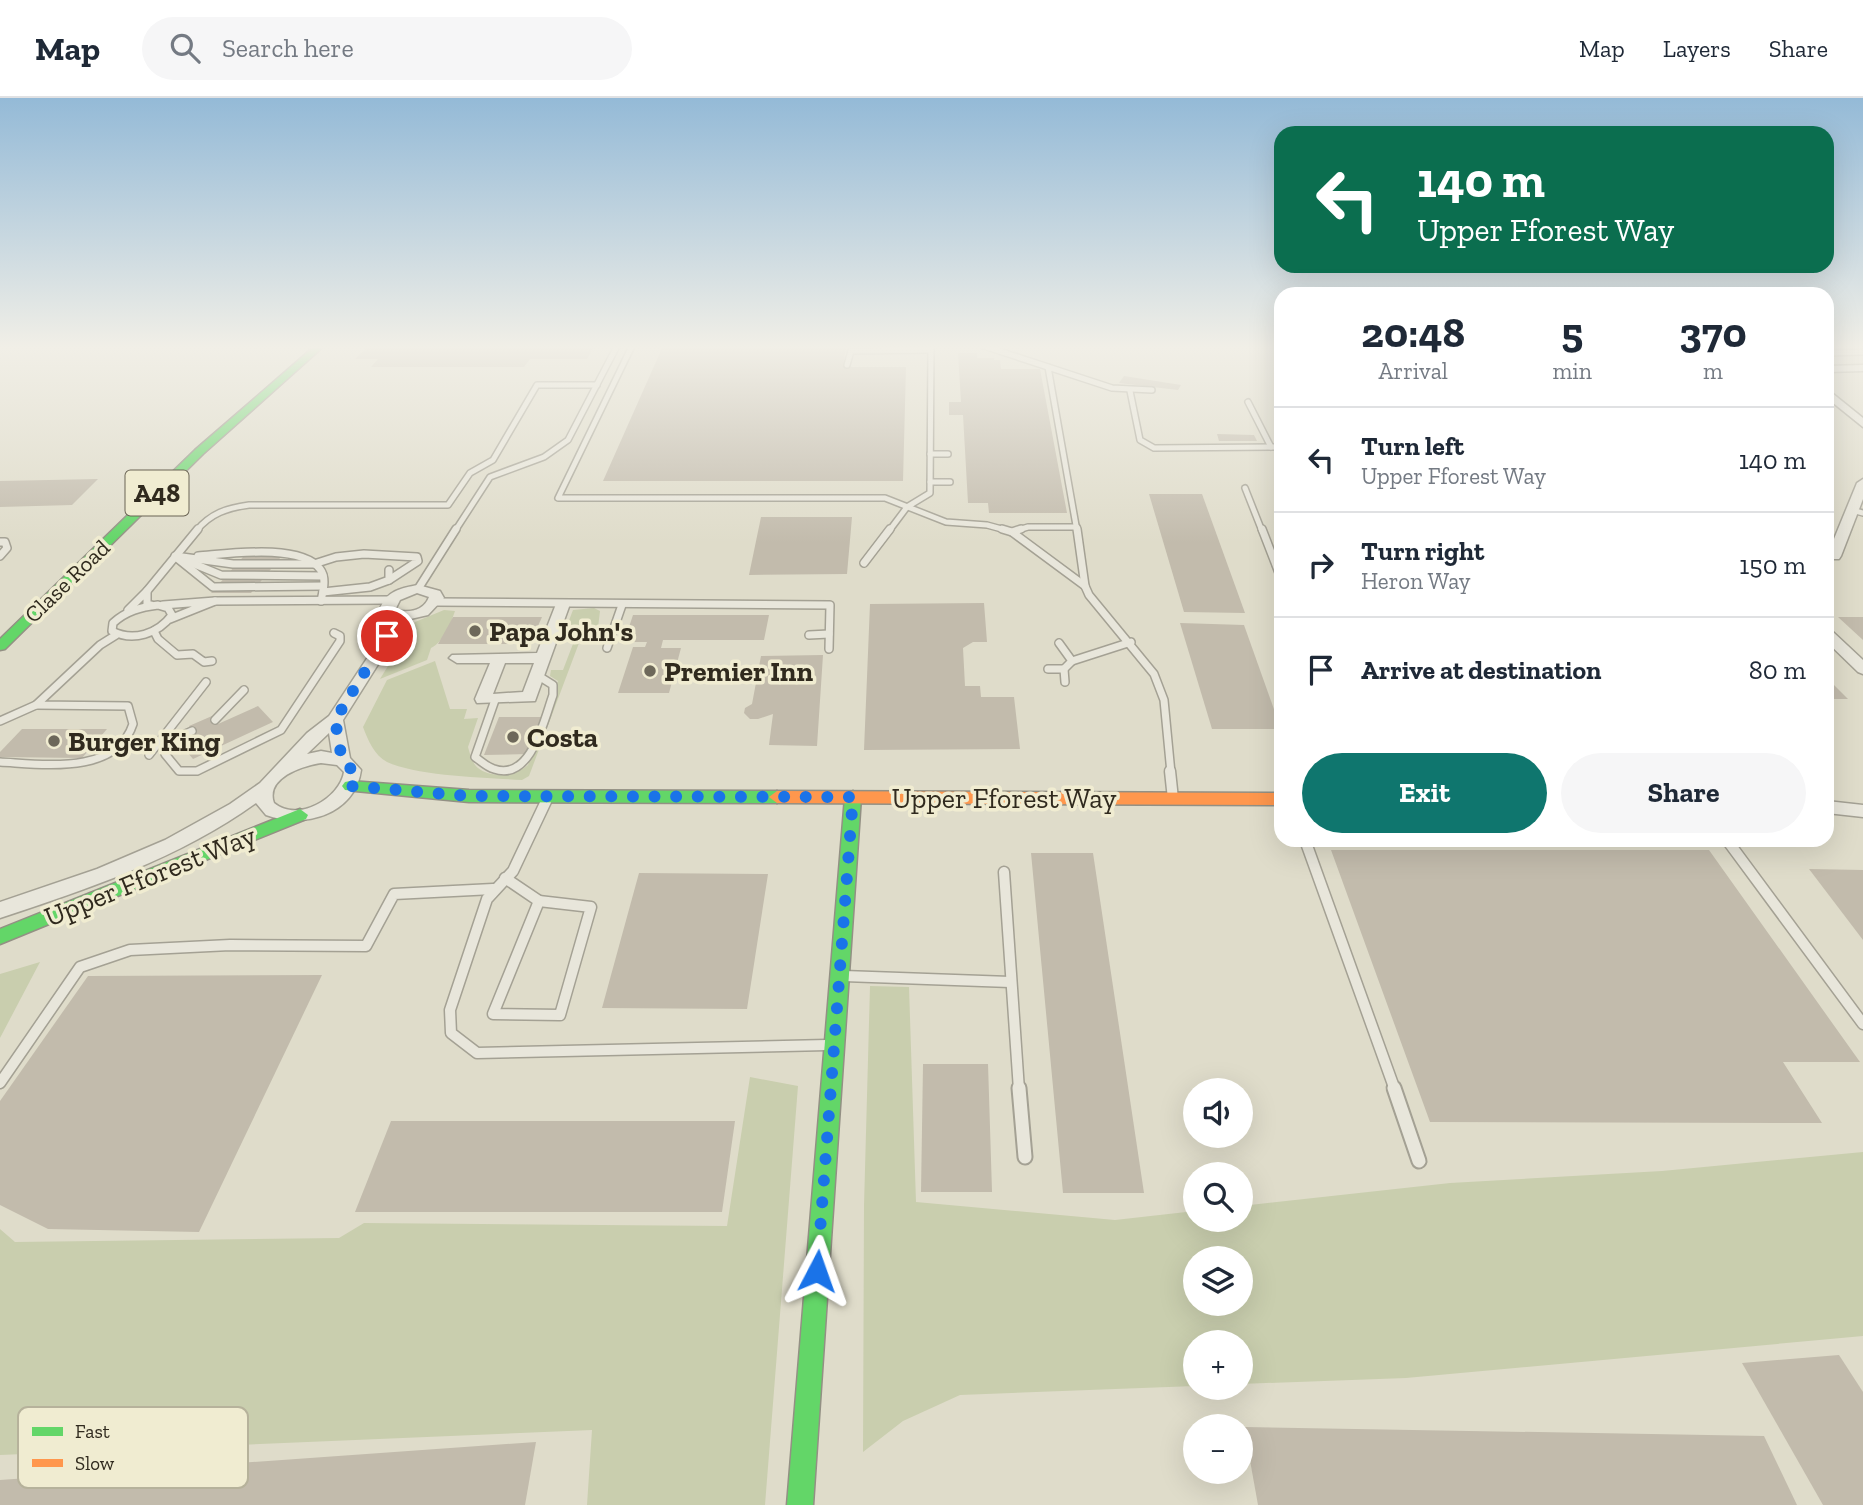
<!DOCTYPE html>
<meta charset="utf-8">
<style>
body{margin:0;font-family:"Zilla Slab",serif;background:#f6f6f7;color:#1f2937;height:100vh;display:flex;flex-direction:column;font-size:26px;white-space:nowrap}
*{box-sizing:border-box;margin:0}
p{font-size:23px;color:#747a83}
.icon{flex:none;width:38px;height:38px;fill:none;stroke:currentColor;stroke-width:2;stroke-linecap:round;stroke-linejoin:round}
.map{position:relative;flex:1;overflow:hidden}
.side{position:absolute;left:1274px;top:189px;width:560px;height:560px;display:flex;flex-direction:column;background:#fff;border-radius:21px;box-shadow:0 7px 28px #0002}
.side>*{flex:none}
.banner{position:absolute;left:1274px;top:28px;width:560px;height:147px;border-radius:21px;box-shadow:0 7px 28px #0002;background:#0b6e4f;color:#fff;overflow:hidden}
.buttons{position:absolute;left:1183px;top:980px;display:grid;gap:14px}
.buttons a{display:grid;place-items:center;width:70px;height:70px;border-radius:50%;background:#fff;box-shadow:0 7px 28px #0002;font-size:35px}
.pin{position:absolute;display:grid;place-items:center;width:60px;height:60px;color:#fff;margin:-30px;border:4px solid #fff;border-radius:50%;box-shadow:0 2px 7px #0007}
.me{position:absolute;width:77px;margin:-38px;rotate:4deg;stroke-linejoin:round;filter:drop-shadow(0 0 5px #0008)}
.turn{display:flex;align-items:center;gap:24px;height:147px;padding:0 28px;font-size:32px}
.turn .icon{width:91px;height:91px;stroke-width:2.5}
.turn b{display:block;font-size:49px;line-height:60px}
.eta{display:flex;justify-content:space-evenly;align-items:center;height:119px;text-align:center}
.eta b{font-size:42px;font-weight:800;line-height:49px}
.cta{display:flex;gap:14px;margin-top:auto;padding:14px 28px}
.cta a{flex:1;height:80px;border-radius:42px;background:#0f766e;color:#fff;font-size:28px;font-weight:800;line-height:80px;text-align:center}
.cta a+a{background:#f6f6f7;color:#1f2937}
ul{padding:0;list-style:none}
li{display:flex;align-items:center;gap:21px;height:105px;padding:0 28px;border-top:2px solid #e0e1e3}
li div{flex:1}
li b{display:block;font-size:26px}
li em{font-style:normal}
header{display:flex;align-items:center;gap:42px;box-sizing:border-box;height:98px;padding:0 35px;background:#fff;border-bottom:2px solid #e0e1e3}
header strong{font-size:33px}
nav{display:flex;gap:38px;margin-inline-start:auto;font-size:24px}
.search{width:490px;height:63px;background:#f6f6f7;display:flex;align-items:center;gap:18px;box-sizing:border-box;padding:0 24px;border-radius:38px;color:#747a83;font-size:26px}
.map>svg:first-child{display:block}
.green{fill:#c9ceae;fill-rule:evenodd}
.building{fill:#c2bbac}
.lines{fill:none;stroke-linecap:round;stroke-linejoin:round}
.lane-far3-casing{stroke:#a4a194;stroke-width:8}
.lane-far2-casing{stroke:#a4a194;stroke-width:10}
.lane-far1-casing{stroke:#a4a194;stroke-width:13}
.lane-casing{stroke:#a4a194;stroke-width:17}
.street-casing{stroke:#a4a194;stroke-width:3}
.fast-casing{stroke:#939084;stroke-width:3}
.slow-casing{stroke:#939084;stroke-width:3}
.lane-far3{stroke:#e8e6db;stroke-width:5}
.lane-far2{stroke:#e8e6db;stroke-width:7}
.lane-far1{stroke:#e8e6db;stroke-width:10}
.lane{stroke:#e8e6db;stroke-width:13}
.street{fill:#e8e6db;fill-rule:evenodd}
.fast{fill:#63d668;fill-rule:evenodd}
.slow{fill:#ff974d;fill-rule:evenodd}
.route{stroke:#1a73e8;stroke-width:12;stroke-dasharray:0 21.6}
.poi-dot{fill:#6d685a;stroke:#f0ecd1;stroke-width:2.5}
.labels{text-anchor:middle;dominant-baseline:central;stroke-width:7;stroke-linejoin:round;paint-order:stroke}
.far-street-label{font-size:23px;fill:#302a1e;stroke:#f0ecd1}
.shield{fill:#f0ecd1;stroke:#6a6454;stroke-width:2}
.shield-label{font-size:26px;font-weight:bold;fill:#302a1e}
.poi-label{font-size:28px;font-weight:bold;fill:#302a1e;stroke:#f0ecd1;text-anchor:start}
.street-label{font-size:28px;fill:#302a1e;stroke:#f0ecd1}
.key{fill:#f0ecd1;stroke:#b6b29b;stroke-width:2}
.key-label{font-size:19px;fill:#302a1e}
</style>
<header>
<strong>Map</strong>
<div class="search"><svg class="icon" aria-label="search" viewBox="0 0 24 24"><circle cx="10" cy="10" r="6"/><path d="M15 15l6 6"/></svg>Search here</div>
<nav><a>Map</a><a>Layers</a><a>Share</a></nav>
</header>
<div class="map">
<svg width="1863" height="1407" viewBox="0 0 1863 1407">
<rect width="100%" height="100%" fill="#dfdcca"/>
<!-- green -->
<g class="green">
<path d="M594 510 600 513 596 546 579 545 529 678 522 682C487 680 417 678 387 664 374 657 368 642 363 629L387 582 435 563 450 611H467L464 621 478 620 468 649C470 656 472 665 478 670 491 681 517 677 528 667L558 583 550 578 551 572H563L576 538H563L573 512Z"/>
<path d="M444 512 455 513C451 525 443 544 431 550L427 562 380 581 415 524Z"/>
<polygon points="40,864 0,940 0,876"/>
<path d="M870 888 909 889 916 1104 1115 1122 1195 1113V1122H1241V1108L1450 1085 1662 1073 1863 1054V1238L1406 1280 1241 1286V1244H1195V1288L960 1297 903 1323 863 1354 864 1108ZM1241 1160V1206H1195V1160Z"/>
<polygon points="750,979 798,988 765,1407 587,1407 592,1332 0,1357 0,1131 15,1144 339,1140 364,1125 727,1128"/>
</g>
<!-- building -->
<g class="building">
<polygon points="369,248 594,248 587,261 530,261 524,269 371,269 378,261 355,261"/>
<polygon points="663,248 846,248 843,269 906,269 903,383 603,383"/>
<polygon points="958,255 977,255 977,260 994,260 994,262 1000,262 1001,271 1040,271 1067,415 989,415 988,405 968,405 963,317 949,317 949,304 961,304"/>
<polygon points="1124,278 1181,287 1178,292 1119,285"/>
<polygon points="1217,336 1254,337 1257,343 1219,343"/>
<polygon points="98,381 72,407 0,409 0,383"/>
<polygon points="1149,396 1202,396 1245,515 1184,514"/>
<polygon points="761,419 852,419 847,476 749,477"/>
<polygon points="243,459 281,459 251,495 211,495"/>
<polygon points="984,505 987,544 973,544 963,550 965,588 980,588 981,599 1014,599 1020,651 864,652 870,506"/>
<polygon points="633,517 769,517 764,542 663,542 661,550 681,550 669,595 618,595 633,549 645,549 647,544 624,544"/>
<polygon points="453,519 542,519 530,546 438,546"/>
<polygon points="1838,519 1863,519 1863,542"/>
<polygon points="1180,525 1244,527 1281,631 1212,631"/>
<polygon points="823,557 817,648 769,647 773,616 758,621 750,621 744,615 745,610 752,606 761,558"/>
<polygon points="1827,580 1848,601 1827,601"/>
<polygon points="258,608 273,624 193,661 178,643 194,636 189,628 212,618 218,626"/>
<polygon points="499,619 543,619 529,656 484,657"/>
<polygon points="22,631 107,631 82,660 0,659 0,654"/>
<polygon points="1331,752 1709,752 1860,964 1783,964 1822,1025 1430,1024"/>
<polygon points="1031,755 1093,755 1144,1095 1063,1095"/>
<polygon points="1809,771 1863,772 1863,842"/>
<polygon points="639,775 768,776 747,911 602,910"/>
<polygon points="322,877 199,1134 48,1131 0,1107 0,1003 88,878"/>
<polygon points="923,966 988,966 992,1094 921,1094"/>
<polygon points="391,1023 735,1023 722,1114 355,1114"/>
<polygon points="1839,1257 1863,1294 1863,1407 1823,1407 1742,1265"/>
<polygon points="1244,1329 1764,1338 1797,1407 1258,1407"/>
<polygon points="536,1344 525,1407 0,1407 0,1382"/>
</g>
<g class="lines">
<defs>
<g id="lane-far3">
<polyline points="632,248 558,400 885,400 946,424 987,427 1009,433"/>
<polyline points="984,248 1112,290 1152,292"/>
<polyline points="1827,255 1863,254"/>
<polyline points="847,267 851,253 929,252"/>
<polyline points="1048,269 1077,433"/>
<polyline points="1130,293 1140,342 1154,350 1281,349"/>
<polyline points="1248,304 1271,349"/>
<polyline points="930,356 948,356"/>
<polyline points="930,384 950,384"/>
<polyline points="1245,390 1262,433"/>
<polyline points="1852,412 1863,415"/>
<path d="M196 433C211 415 227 410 249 407H448L470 375 493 362 537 287H597"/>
<polyline points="455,433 490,379 544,359 568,342 617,248"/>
<polyline points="889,433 907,409 930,395 931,248"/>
<polyline points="1015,433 1028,429 1077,429"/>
</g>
<g id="lane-far2">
<polyline points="1002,431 1012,434 1085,488 1089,497 1154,576 1164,602 1171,675"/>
<polyline points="1077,431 1085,488"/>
<polyline points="1262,431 1281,480"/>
<polyline points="1012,434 1021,431"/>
<polyline points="0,444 5,444 7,450 0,458"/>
<polyline points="175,458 233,466 314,466 336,459 364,456 417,459 418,463 389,482"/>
<path d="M198 458C227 456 300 445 320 471 327 480 323 493 321 503"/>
<polyline points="177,460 213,489 323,488"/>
<polyline points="187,463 221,477 323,478"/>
<polyline points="864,465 890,431"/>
<polyline points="418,491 456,431"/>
<polyline points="147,493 198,431"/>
<polyline points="323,494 370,489 389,482 389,472"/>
<polyline points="215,503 390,502"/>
<polyline points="436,504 830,507 829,551"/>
<path d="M158 507 168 510 172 517C158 536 133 544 112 533L113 525C126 513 141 509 158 507Z"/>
<polyline points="163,507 215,503 170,521"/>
<polyline points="128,512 147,493 147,507 151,507"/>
<polyline points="154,533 158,541 177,557 193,556 204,564 212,563"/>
<polyline points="809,537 829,536"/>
<polyline points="1059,545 1072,563 1064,571 1065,584"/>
<polyline points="607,550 622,507"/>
<polyline points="1072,563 1131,544"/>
<polyline points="1048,571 1064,571"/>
<path d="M495 602 475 659C481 663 487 669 494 671 531 684 544 622 553 597V587L537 577"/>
<polyline points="215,622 244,592"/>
<polyline points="0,623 36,607"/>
<path d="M192 633C180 638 169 643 165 656L179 673H197L281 632 340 543V538L334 535"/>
<polyline points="149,657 206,584"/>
<path d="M0 664C41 666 116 678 133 626L128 608 36 607 100 547 116 537"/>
</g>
<g id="lane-far1">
<polyline points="1170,673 1173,701"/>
<polyline points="548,699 513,773 487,801 450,912 451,935 477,955 827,947"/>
<polyline points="1305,742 1395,992"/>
<polyline points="1727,742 1863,926"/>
<polyline points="1004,774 1019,992"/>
<polyline points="505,780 539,803"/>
<polygon points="539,803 591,809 560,917 493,916"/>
<polyline points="844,878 1010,884"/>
<polyline points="0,985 80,869 130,852 230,847 366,848 394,796 493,791"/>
</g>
<g id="lane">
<polyline points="1019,990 1025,1059"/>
<polyline points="1394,990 1419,1063"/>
</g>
<g id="street">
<polygon points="1863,267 1863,273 1827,274 1827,268"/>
<polygon points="1827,291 1863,320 1863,329 1827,300"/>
<polygon points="1863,381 1863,401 1841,458 1839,461 1829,461 1827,458 1857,385"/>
<path d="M418 487 440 493 444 500 428 517 406 522 343 622 350 660 361 672C355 717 303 731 266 717L256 705C180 760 88 791 0 820V804L97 771 165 742 230 706 260 685 307 635 329 618 393 521 384 518 380 511C386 493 401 490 418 487ZM417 495 429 499C424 513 409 515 395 512L400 502ZM329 635 332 655 321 653 307 656ZM321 665 337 667 344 674C340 700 298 725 274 705 265 680 302 668 321 665Z"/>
<path d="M563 502 570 506 535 603 477 605 475 601 490 565H457L449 560 452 557 537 555 556 506ZM505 565H534L523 594 493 596Z"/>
<polygon points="1827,532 1832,533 1863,562 1863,576 1858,574 1827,544"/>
<polygon points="1827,703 1863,707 1863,719 1827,715"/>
</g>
<g id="fast">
<polygon points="315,248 324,248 203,356 5,551 0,552 0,541 195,352"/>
<polygon points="350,683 469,692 777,693 785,699 777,705 469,704 345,692 342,688 345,684"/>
<polygon points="853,693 861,699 813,1407 787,1407 845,699"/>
<polygon points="300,711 308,717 306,721 0,846 0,831"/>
</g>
<polygon id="slow" points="777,693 1281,695 1281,707 777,705 769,699"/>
</defs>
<!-- lane-far3 casing -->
<use href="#lane-far3" class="lane-far3-casing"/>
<!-- lane-far2 casing -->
<use href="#lane-far2" class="lane-far2-casing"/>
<!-- lane-far1 casing -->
<use href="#lane-far1" class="lane-far1-casing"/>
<!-- lane casing -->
<use href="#lane" class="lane-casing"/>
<!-- street casing -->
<use href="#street" class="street-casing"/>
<!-- fast casing -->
<use href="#fast" class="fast-casing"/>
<!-- slow casing -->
<use href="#slow" class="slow-casing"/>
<!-- lane-far3 -->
<use href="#lane-far3" class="lane-far3"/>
<!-- lane-far2 -->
<use href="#lane-far2" class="lane-far2"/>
<!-- lane-far1 -->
<use href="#lane-far1" class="lane-far1"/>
<!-- lane -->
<use href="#lane" class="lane"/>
<!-- street -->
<use href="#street" class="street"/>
<!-- fast -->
<use href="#fast" class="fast"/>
<!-- slow -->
<use href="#slow" class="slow"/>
</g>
<!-- sky -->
<linearGradient id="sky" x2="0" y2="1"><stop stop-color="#94bad7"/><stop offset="0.56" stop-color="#f1efe7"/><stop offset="1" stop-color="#f1efe7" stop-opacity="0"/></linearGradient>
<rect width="1863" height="445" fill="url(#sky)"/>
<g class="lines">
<!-- route -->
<polyline class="route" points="387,538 335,622 342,662 353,673 350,688 469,698 853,699 817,1173"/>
</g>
<!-- markers -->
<g class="poi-dot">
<circle cx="475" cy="533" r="7"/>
<circle cx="650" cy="573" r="7"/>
<circle cx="513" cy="639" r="7"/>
<circle cx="54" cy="643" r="7"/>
</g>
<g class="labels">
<!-- far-street labels -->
<g class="far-street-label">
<text transform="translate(67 483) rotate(-44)">Clase Road</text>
</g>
<!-- shield labels -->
<rect class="shield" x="125.5" y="372.5" width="63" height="45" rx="5"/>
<g class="shield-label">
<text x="157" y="395">A48</text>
</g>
<!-- poi labels -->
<g class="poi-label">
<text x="489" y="533">Papa John's</text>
<text x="664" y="573">Premier Inn</text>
<text x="527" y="639">Costa</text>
<text x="68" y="643">Burger King</text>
</g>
<!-- street labels -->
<g class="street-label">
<text x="1004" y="700">Upper Fforest Way</text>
<text transform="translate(150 778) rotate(-22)">Upper Fforest Way</text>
</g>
</g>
<!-- legend -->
<rect x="18" y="1309" width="230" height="81" rx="10" class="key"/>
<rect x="32" y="1329" width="31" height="9" fill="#63d668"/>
<rect x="32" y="1361" width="31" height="8" fill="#ff974d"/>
<g class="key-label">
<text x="75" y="1340">Fast</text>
<text x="75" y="1372">Slow</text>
</g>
</svg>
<div class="buttons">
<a><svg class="icon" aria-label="sound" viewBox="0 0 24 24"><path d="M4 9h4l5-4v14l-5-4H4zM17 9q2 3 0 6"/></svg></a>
<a><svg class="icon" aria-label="search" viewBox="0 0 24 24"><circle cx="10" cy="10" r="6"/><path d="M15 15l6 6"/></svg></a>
<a><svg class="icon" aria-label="layers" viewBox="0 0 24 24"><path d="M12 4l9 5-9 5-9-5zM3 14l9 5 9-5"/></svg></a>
<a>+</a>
<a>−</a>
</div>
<div class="pin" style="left:387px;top:538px;background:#d93025"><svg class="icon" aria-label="arrive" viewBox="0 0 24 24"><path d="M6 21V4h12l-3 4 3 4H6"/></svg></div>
<svg class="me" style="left:817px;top:1173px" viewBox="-20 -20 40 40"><path d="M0-17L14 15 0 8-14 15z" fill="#1a73e8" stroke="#fff" stroke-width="4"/></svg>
<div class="banner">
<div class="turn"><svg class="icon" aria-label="left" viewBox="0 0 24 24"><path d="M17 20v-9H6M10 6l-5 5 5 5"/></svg><div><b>140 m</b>Upper Fforest Way</div></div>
</div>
<section class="side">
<div class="eta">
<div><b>20:48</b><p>Arrival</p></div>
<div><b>5</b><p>min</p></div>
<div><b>370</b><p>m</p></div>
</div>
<ul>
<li><svg class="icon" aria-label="left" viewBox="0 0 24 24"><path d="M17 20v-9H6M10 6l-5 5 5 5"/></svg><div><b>Turn left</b><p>Upper Fforest Way</p></div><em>140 m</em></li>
<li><svg class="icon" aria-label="right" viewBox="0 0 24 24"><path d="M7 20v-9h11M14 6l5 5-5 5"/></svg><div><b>Turn right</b><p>Heron Way</p></div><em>150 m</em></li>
<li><svg class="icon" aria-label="arrive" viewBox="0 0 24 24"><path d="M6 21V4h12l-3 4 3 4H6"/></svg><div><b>Arrive at destination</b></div><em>80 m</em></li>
</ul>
<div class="cta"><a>Exit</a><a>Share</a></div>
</section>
</div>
